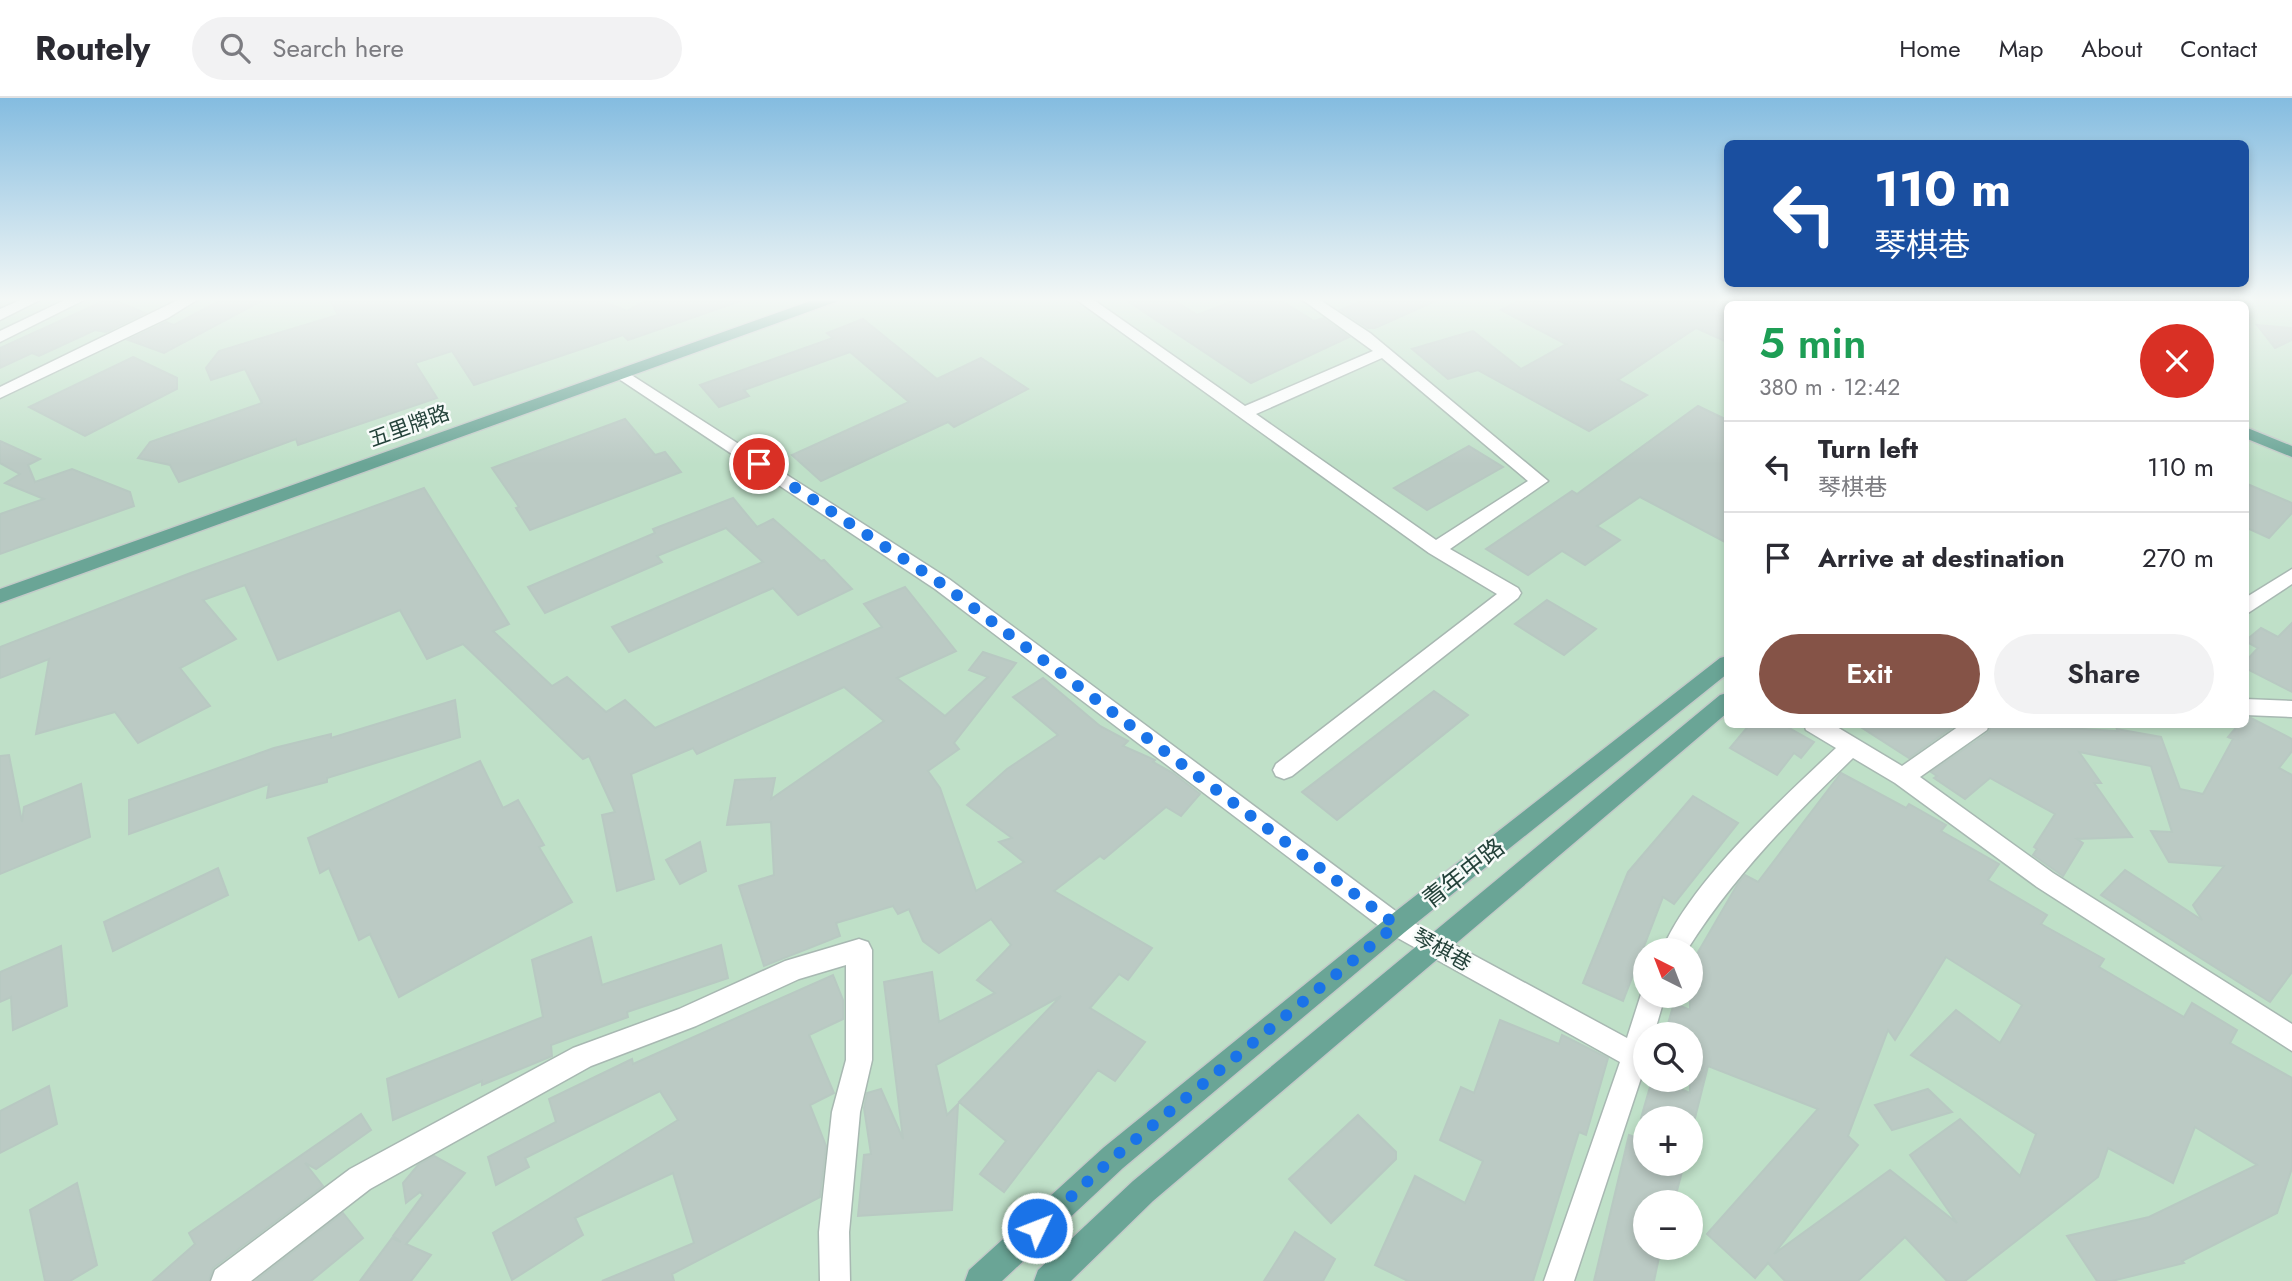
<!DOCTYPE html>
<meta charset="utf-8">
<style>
body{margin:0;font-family:Jost,"Noto Sans SC",sans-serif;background:#f2f2f3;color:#2b2b33;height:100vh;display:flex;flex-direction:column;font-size:26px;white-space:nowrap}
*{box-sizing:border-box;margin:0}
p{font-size:23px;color:#7c7c81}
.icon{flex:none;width:38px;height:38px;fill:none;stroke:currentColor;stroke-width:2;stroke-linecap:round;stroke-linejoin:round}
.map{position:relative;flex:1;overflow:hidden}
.sheet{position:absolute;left:1724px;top:203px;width:525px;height:427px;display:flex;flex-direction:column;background:#fff;border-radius:10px;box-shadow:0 4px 10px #0003}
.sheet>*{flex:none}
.banner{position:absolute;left:1724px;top:42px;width:525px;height:147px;border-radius:10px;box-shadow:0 4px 10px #0003;background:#1a4fa0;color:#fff;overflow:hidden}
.needle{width:46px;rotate:318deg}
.buttons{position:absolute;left:1633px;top:840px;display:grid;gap:14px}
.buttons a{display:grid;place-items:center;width:70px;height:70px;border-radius:50%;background:#fff;box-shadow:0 4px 10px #0003;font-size:35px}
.pin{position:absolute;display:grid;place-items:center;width:60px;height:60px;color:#fff;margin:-30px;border:4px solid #fff;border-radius:50%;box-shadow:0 2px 7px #0007}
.me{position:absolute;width:77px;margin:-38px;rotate:47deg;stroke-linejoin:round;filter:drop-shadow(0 0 5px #0008)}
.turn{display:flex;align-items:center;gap:24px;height:147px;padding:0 35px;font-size:32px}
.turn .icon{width:91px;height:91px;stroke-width:2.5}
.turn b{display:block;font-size:49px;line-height:60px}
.round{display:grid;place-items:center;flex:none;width:74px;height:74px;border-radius:37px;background:#f2f2f3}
.overview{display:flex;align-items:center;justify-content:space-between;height:119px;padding:0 35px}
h1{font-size:42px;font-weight:600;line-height:52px;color:#1e9e55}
.action{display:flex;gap:14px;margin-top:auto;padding:14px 35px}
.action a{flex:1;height:80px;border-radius:42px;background:#855347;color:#fff;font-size:28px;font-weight:600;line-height:80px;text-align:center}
.action a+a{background:#f2f2f3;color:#2b2b33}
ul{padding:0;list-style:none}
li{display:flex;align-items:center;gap:21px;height:91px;padding:0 35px;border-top:2px solid #e1e1e2}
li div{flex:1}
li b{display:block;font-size:26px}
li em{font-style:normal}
header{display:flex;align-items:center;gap:42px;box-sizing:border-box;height:98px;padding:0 35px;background:#fff;border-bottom:2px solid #e1e1e2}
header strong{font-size:33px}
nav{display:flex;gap:38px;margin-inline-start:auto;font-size:24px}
.search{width:490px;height:63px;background:#f2f2f3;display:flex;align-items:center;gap:18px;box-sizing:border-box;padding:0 24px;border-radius:38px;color:#7c7c81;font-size:26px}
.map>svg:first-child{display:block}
.green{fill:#bfe0c8;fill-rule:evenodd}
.building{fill:#bbcac4;stroke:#b8c9c2;stroke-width:2;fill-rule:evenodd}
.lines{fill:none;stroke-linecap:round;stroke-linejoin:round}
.minor-casing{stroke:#a8b8b2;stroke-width:3}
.major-casing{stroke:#c2cac8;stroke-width:3}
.minor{fill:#fff;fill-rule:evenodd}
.major{fill:#6aa596;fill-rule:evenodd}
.route{stroke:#1a73e8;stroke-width:12;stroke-dasharray:0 21.6}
.labels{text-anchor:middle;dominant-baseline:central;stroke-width:5;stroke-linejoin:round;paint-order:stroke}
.street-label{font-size:21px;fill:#24423a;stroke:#f7fbf9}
.near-street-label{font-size:24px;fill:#24423a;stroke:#f7fbf9}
</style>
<header>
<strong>Routely</strong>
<div class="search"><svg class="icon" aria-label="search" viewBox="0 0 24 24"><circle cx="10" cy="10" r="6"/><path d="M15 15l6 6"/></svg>Search here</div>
<nav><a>Home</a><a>Map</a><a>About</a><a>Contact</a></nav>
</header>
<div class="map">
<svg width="2292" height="1183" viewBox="0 0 2292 1183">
<rect width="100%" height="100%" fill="#e6efeb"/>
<!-- green -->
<path class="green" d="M0 200H2292V1183H0ZM1727 206H2245V626H1727ZM1645 852H1690V898H1645ZM1645 936H1690V982H1645ZM1645 1020H1690V1066H1645ZM1645 1104H1690V1150H1645Z"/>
<!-- building -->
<g class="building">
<polygon points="110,200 145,215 106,234 95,232 39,258 32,255 0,270 0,250"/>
<polygon points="225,200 267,200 164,255 128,242 166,224 174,227"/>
<polygon points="329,200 596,200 627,213 651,200 740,200 741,203 628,242 623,237 474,287 452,253 415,265 437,300 298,347 296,341 179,384 170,367 138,360 150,344 262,305 245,271 211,282 206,270 219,253 338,217"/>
<polygon points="1123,200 1171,200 1197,217 1240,200 1277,200 1314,223 1323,220 1349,239 1251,285"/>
<polygon points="1369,200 1442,200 1375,230 1368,230 1340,212"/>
<polygon points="1524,200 1727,200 1727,244 1696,230 1618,282 1647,297 1589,333 1478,272 1448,281 1412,251 1473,233 1521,271 1566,246 1501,212"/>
<polygon points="863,221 937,281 981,260 1028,291 954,329 948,324 821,383 792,357 909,304 850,254 744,292 749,298 719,309 700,287 833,240 827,235"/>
<polygon points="2257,227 2292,230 2292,242 2275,250"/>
<polygon points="133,259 177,280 177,291 85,338 29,309"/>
<polygon points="1698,308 1727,322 1727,445 1640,399 1597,428 1620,442 1585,467 1562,453 1528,477 1486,451 1572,393 1577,396"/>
<polygon points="625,321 655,357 665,354 681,374 530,432 516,410 519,409 492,370"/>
<polygon points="0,343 40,361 28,367 35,384 72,371 130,394 134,408 0,456 0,416 44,401 5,385 20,376 0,365"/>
<polygon points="1469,348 1503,369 1427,412 1394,390"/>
<polygon points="2245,385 2292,405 2292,415 2269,440 2245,429"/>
<polygon points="424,390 509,526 493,533 552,588 567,579 606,614 625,602 655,630 882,529 864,506 905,489 956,553 897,580 945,618 988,579 969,572 983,554 1016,565 954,645 959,651 928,673 940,690 976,793 1024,764 999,744 1012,740 967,707 1007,671 1058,637 1013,599 1043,580 1100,628 1128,643 1123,648 1155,662 1153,664 1173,675 1200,696 1181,718 1166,709 1104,761 1100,758 1054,793 1152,850 1128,882 1119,876 1090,910 1145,944 1115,983 1098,972 1004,1094 980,1076 1006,1043 959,1004 1061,898 936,967 947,1017 958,1006 952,1112 858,1118 864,1057 871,1056 864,1010 867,995 881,991 903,1041 884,884 932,874 939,924 995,895 977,882 1011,847 991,821 939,855 923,843 909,811 898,816 893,808 836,825 840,838 764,868 739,788 774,777 771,724 727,727 735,682 775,680 771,701 884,623 844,589 697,656 693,650 631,676 654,781 617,793 602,717 615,714 589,658 583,661 463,546 427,561 400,512 278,562 245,487 203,502 236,541 180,570 210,608 138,645 115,614 36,636 49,561 0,580 0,549 188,476"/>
<polygon points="733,400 757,429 773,421 821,463 824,462 852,491 798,517 773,490 629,554 612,529 763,464 726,430 657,458 662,464 545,515 528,489 655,435 653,431"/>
<polygon points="1547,502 1596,531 1564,557 1515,526"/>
<polygon points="2292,525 2292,594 2245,570 2245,564 2258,550 2245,543 2261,530 2278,539"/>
<polygon points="1434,593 1468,617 1337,722 1302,694"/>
<polygon points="455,602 460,639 327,680 327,684 267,700 269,686 129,736 129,702 274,650 331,636 331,640"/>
<polygon points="2245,620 2251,620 2292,641 2292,653 2279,670 2292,677 2292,874 2270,904 2101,797 2125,772 2202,822 2193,807 2224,768 2169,764 2151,733 2172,734 2151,668 2079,654 2101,685 2094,685 2132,739 2077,741 2083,745 2063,778 2033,757 2037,751 2034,749 2055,716 1990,680 1965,701 1934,680 1937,678 1931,674 1989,634 1991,626 2118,633 2117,631 2161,639 2180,691 2203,696 2233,641 2228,639 2239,626 2245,626"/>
<polygon points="1750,626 1782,626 1814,644 1801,660 1794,655 1777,677 1730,650"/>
<polygon points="1856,626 1957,626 1909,660"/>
<polygon points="9,657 22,724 24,709 81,686 90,739 0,776 0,658"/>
<polygon points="480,663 503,710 518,702 544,747 539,749 572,804 399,899 370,836 359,842 329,770 320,775 308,740"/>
<path d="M1841 675 1906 710 1909 706 1946 727 1941 733 1999 766 1988 782 2047 817 2041 826 2104 861 2099 869 2184 919 2192 905 2237 932 2230 945 2292 980V1070L2277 1115 2182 1163 2184 1165 2112 1183H2097L2067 1138 2149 1119 2257 1067 2195 1029 2173 1085 2108 1050 2098 1079 1965 1183H1947L1905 1139 1858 1183H1785L1768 1165 1755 1180 1707 1136 1818 1011 1708 968 1695 1020H1641L1652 982H1659L1690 995V936H1665L1674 905 1690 912V868L1737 787 1745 777 1758 784ZM1946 859 2022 907 2000 945 1956 912 1911 957 2036 1036 2020 1078 1960 1021 1910 1057 1957 1125 1890 1072 1774 1156 1858 1047 1848 1038 1888 932 1895 942Z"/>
<polygon points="1693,698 1738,725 1674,806 1663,799 1623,903 1583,885 1628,774"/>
<polygon points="700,744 706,773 680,786 666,762"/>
<polygon points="218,770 228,797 113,853 104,824"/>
<polygon points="591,839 602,887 721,847 728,880 627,914 628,919 551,947 552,958 482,987 482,983 393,1022 387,981 543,919 532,862"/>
<polygon points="61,848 67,908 13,932 11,899 0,904 0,874"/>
<polygon points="833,877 843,902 843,921 809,937 834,995 810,1007 826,1048 820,1099 672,1176 674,1183 602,1183 694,1145 673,1075 575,1120 583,1137 512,1182 493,1135 678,1022 660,993 525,1060 529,1069 496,1087 488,1059 556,1024 549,1001 632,961 633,966"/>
<polygon points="1500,922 1559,946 1562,937 1608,960 1586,1037 1579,1034 1533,1183 1408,1183 1375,1167 1415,1078 1465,1105 1483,1063 1440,1042 1461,989 1474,995"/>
<polygon points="49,988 57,1026 0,1055 0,1013"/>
<polygon points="1928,991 1952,1014 1892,1032 1875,1007"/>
<polygon points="361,1016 371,1032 316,1071 305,1065 323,1088 213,1170 209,1183 153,1183 195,1146 189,1135"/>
<polygon points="1358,1017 1396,1054 1396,1061 1331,1125 1289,1081"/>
<polygon points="1629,1037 1645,1043 1645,1066 1684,1066 1674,1104 1645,1104 1645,1150 1661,1150 1654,1183 1594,1183"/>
<polygon points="434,1058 465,1075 406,1146 431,1157 411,1183 360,1183 392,1140 401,1144 393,1138 423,1097 420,1094 406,1105 403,1085 418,1067"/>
<polygon points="77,1085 97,1167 70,1183 45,1183 30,1112"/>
<polygon points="343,1115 363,1140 311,1183 255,1183"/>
<polygon points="1295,1134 1335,1161 1323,1183 1264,1183"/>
</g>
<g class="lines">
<defs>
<g id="minor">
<polygon points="25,200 44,200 0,222 0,211"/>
<polygon points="69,200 88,200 0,244 0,233"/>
<polygon points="182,200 200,200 168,220 0,300 0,289"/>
<path d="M1074 200H1091L1245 308 1373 253 1300 200H1317L1370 235 1548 383 1450 451 1518 490 1521 495 1518 500 1292 678 1284 681 1276 678 1273 672 1276 666 1497 496 1429 455ZM1382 260 1528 383 1436 442 1256 316Z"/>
<polygon points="622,271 949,481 1405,820 1627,940 1643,890 1645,889 1645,898 1665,898 1654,936 1645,936 1645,968 1574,1183 1544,1183 1620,964 1387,834 935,491 616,279 614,276"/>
<polygon points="2292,471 2292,486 2245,517 2245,500"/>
<polygon points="2245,601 2292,603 2292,619 2245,617"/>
<path d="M1804 626H1832L1902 668 1962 626H1989L1987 632 1920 679 2053 775 2292 926V953L2037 789 1895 685 1853 660C1792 719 1733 779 1687 852H1662C1691 783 1781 702 1836 650L1806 632Z"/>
<polygon points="859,841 868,844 872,852 872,962 860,1014 849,1134 850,1183 820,1183 819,1134 832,1014 846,962 846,867 799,881 696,928 591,968 370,1091 251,1183 211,1183 215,1172 350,1071 573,950 679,911 785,863"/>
</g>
<g id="major">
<polygon points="819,200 840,200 838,203 0,505 0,491"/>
<polygon points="1911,200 1932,200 1942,206 1922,206"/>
<polygon points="1938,200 1958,200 1968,206 1948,206"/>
<polygon points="2173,200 2189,200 2183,206 2167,206"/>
<polygon points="2195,200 2211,200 2205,206 2189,206"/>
<polygon points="2245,329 2292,348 2292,359 2245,340"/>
<polygon points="1727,558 1727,576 1405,834 1123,1070 1002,1183 965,1183 969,1172 1103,1050 1387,820 1720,560"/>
<polygon points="1727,595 1727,615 1153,1103 1071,1183 1034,1183 1038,1172 1133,1083 1720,597"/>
</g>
</defs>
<!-- minor casing -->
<use href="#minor" class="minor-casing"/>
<!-- major casing -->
<use href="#major" class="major-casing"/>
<!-- minor -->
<use href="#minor" class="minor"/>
<!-- major -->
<use href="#major" class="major"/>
</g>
<!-- sky -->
<linearGradient id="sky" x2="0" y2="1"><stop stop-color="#84bce0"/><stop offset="0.55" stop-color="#f4f8f6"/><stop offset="1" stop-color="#f4f8f6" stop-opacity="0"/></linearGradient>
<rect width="2292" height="366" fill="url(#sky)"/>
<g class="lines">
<!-- route -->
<polyline class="route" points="759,366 942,486 1396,827 1113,1060 1037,1130"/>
</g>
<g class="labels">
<!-- street labels -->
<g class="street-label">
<text transform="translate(409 328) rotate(-20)">五里牌路</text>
<text transform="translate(1442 852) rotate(29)">琴棋巷</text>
</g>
<!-- near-street labels -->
<g class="near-street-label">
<text transform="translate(1463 775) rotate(-38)">青年中路</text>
</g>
</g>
</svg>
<div class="buttons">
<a><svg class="needle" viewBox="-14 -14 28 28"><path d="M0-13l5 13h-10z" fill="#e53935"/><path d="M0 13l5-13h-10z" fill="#7c7c81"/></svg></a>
<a><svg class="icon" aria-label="search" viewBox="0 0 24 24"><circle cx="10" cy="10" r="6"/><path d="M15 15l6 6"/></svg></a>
<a>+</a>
<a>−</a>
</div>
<div class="pin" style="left:759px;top:366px;background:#d93025"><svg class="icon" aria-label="arrive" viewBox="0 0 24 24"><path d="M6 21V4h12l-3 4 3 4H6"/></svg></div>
<svg class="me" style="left:1037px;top:1130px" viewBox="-20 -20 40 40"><circle r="17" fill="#1a73e8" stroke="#fff" stroke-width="3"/><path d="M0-11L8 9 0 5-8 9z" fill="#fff"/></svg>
<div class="banner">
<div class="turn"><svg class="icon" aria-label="left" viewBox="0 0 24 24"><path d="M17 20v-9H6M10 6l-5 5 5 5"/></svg><div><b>110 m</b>琴棋巷</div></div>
</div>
<section class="sheet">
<div class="overview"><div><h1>5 min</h1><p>380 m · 12:42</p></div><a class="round" style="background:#d93025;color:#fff"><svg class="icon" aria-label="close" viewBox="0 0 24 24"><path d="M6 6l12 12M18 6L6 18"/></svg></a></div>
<ul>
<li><svg class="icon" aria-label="left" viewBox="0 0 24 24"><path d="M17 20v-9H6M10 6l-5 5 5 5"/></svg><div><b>Turn left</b><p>琴棋巷</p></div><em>110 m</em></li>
<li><svg class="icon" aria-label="arrive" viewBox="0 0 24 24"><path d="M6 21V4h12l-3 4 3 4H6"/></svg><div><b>Arrive at destination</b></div><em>270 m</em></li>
</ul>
<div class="action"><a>Exit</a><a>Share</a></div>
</section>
</div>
